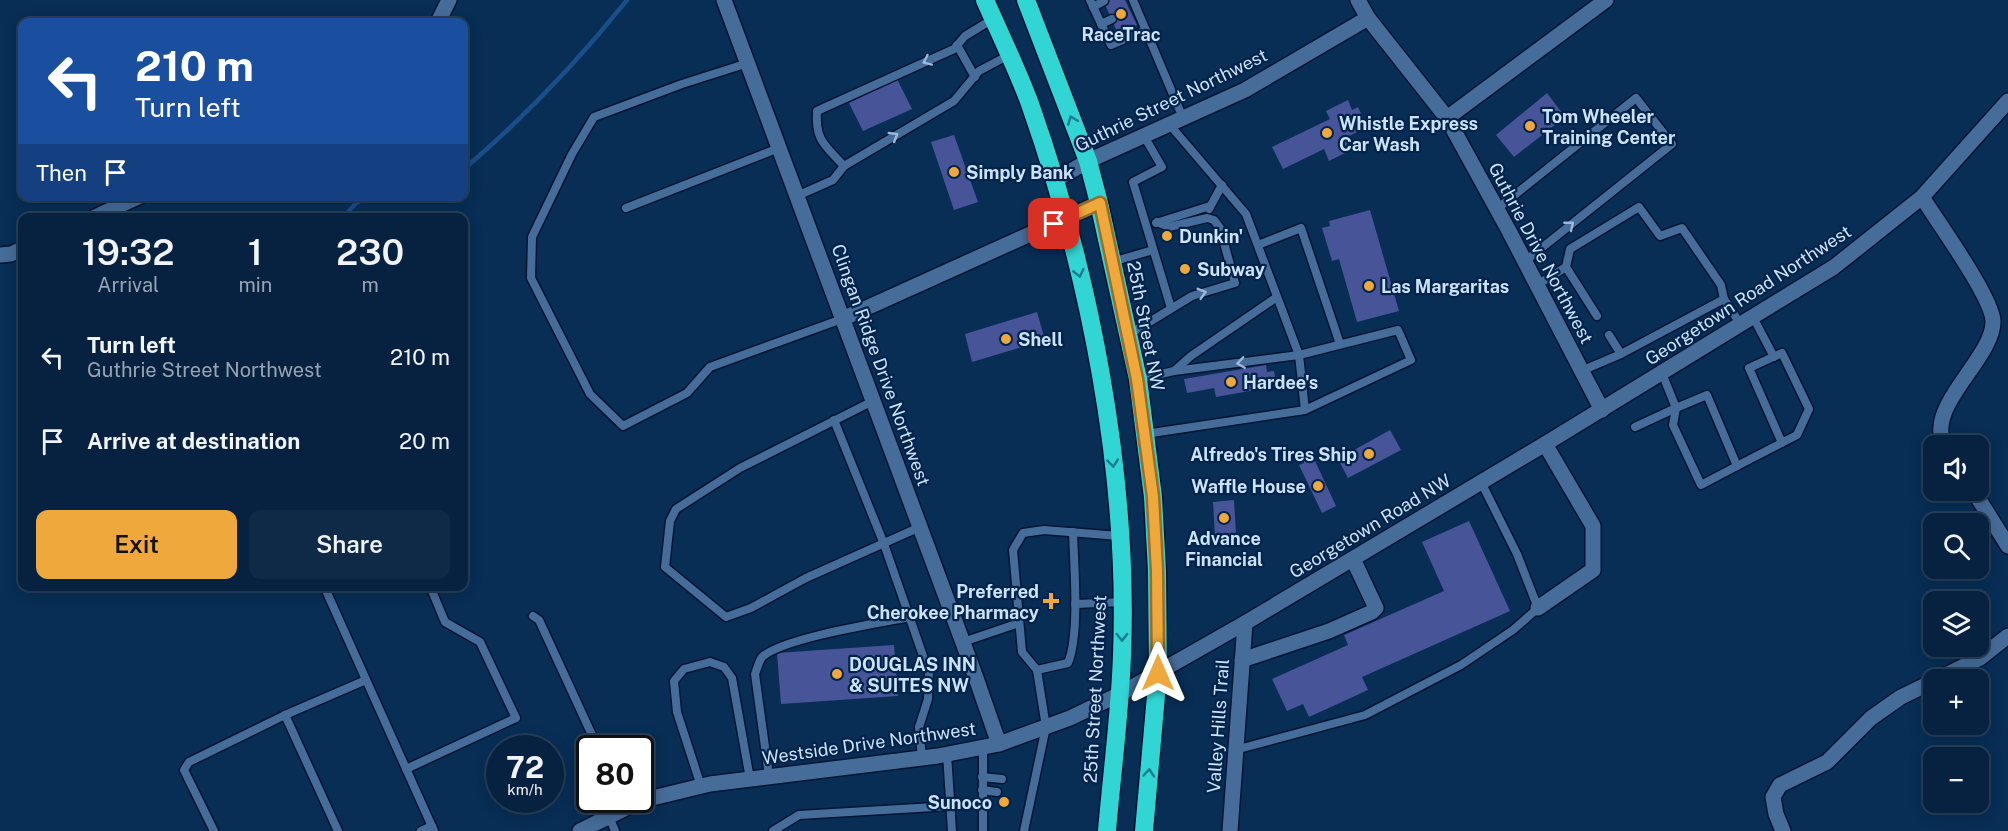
<!DOCTYPE html>
<meta charset="utf-8">
<style>
body{margin:0;font-family:"Public Sans",sans-serif;background:#0f2a47;color:#f1f3f6;height:100vh;display:flex;flex-direction:column;font-size:22px;white-space:nowrap}
*{box-sizing:border-box;margin:0}
p{font-size:20px;color:#98a4b1}
.icon{flex:none;width:33px;height:33px;fill:none;stroke:currentColor;stroke-width:2;stroke-linecap:round;stroke-linejoin:round}
.map{position:relative;flex:1;overflow:hidden}
.side{position:absolute;left:18px;top:213px;width:450px;height:378px;display:flex;flex-direction:column;background:#062240;border-radius:12px;box-shadow:0 3px 15px #0003,0 0 0 2px #273f59}
.side>*{flex:none}
.guide{position:absolute;left:18px;top:18px;width:450px;height:183px;border-radius:12px;box-shadow:0 3px 15px #0003,0 0 0 2px #273f59;background:#1a4fa0;color:#fff;overflow:hidden}
.fabs{position:absolute;left:1923px;top:435px;display:grid;gap:12px}
.fabs a{display:grid;place-items:center;width:66px;height:66px;border-radius:12px;background:#062240;box-shadow:0 3px 15px #0003,0 0 0 2px #273f59;font-size:30px}
.speed{position:absolute;left:486px;top:735px;display:flex;gap:12px;font-size:30px;font-weight:700;text-align:center}
.speed>*{display:grid;place-content:center;width:78px;height:78px;border-radius:50%;background:#062240;box-shadow:0 3px 15px #0003,0 0 0 2px #273f59;line-height:1}
.speed small{font-size:15px;font-weight:400}
.speed .limit{border:3px solid #111;border-radius:9px;background:#fff;color:#111}
.pin{position:absolute;display:grid;place-items:center;width:51px;height:51px;color:#fff;margin:-26px;border-radius:12px;box-shadow:0 3px 9px #0006}
.me{position:absolute;width:66px;margin:-33px;rotate:0deg;stroke-linejoin:round;filter:drop-shadow(0 0 4px #0008)}
.turn{display:flex;align-items:center;gap:21px;height:126px;padding:0 18px;font-size:27px}
.turn .icon{width:78px;height:78px;stroke-width:2.5}
.turn b{display:block;font-size:42px;line-height:51px}
.then{display:flex;align-items:center;height:57px;padding:0 18px;background:#0003;gap:12px;font-size:22px}
.eta{display:flex;justify-content:space-evenly;align-items:center;height:102px;text-align:center}
.eta b{font-size:36px;font-weight:600;line-height:42px}
.primary-button{display:flex;gap:12px;margin-top:auto;padding:12px 18px}
.primary-button a{flex:1;height:69px;border-radius:12px;background:#eea83c;color:#111;font-size:24px;font-weight:600;line-height:69px;text-align:center}
.primary-button a+a{background:#0f2a47;color:#f1f3f6}
ul{padding:0;list-style:none}
li{display:flex;align-items:center;gap:18px;height:84px;padding:0 18px}
li div{flex:1}
li b{display:block;font-size:22px}
li em{font-style:normal}
.map>svg:first-child{display:block}
.lines{fill:none;stroke-linecap:round;stroke-linejoin:round}
.stream{stroke:#194e88;stroke-width:4.5}
.building{fill:#475498}
.lane-casing{stroke:#001533;stroke-width:11}
.street-casing{stroke:#001533;stroke-width:18}
.secondary-casing{stroke:#001533;stroke-width:18}
.highway-casing{stroke:#001533;stroke-width:21}
.lane{stroke:#466c99;stroke-width:8}
.street{stroke:#466c99;stroke-width:15}
.secondary{stroke:#466c99;stroke-width:15}
.highway{stroke:#31d5d3;stroke-width:18}
.oneway{stroke:#9db8d8}
.oneway2{stroke:#187c8f}
.route-casing{stroke:#9b6d27;stroke-width:15}
.route{stroke:#eea83c;stroke-width:10}
.poi-dot{fill:#eea83c;stroke:#00244b;stroke-width:2}
.labels{text-anchor:middle;dominant-baseline:central;stroke-width:4.5;stroke-linejoin:round;paint-order:stroke}
.poi-label{font-size:18px;font-weight:bold;fill:#cce1fa;stroke:#00244b;text-anchor:start}
.street-label{font-size:18px;fill:#cce1fa;stroke:#00244b}
</style>
<div class="map">
<svg width="2008" height="831" viewBox="0 0 2008 831">
<rect width="100%" height="100%" fill="#082e56"/>
<g class="lines">
<!-- stream -->
<g class="stream">
<path d="M464 169C524 118 578 61 627 0"/>
<polyline points="343,218 356,203 371,196"/>
</g>
</g>
<!-- building -->
<g class="building">
<polygon points="1103,0 1125,0 1137,25 1118,34"/>
<polygon points="897,79 912,109 863,131 849,103"/>
<polygon points="1547,93 1565,117 1514,157 1496,135"/>
<polygon points="1348,100 1352,110 1358,107 1365,122 1359,124 1361,130 1347,137 1353,149 1329,161 1324,149 1283,169 1272,147 1330,119 1326,111"/>
<polygon points="954,135 978,202 954,210 931,142"/>
<polygon points="1370,210 1399,311 1357,322 1339,259 1332,261 1322,228 1330,226 1329,221"/>
<polygon points="1037,312 1045,340 972,362 965,334"/>
<polygon points="1266,365 1267,372 1274,371 1277,386 1216,397 1214,388 1187,393 1184,379"/>
<polygon points="1390,430 1401,450 1348,478 1338,459"/>
<polygon points="1308,457 1311,463 1315,461 1336,506 1322,513 1299,465 1304,463 1302,459"/>
<polygon points="1234,500 1236,534 1215,535 1213,502"/>
<polygon points="1469,521 1510,611 1362,677 1368,690 1309,717 1303,704 1287,711 1272,679 1348,645 1344,635 1444,591 1422,542"/>
<polygon points="894,645 898,696 781,704 777,653"/>
</g>
<g class="lines">
<defs>
<g id="lane">
<polyline points="1090,0 1111,45 1146,30"/>
<polyline points="1133,0 1183,118"/>
<polyline points="1093,7 1104,1"/>
<polyline points="1101,24 1112,19"/>
<polyline points="957,45 975,77"/>
<polyline points="748,63 682,84 594,117 572,154 532,237 531,278 590,394 623,426 687,393 710,367 842,319"/>
<polyline points="1169,124 1246,214 1299,355 1174,371"/>
<polyline points="1144,136 1162,167 1133,182 1171,308"/>
<path d="M844 166C825 145 815 141 817 111L954 49 965 36 993 19"/>
<polyline points="797,196 833,180 844,166 954,101 979,71 1009,55"/>
<polyline points="626,208 779,148"/>
<polyline points="1209,209 1222,185"/>
<polyline points="1497,209 1636,98 1672,144 1524,262"/>
<polyline points="1156,223 1210,206"/>
<polyline points="1258,245 1301,228 1340,344"/>
<polyline points="1112,262 1153,250"/>
<polyline points="1537,285 1566,267"/>
<polyline points="1597,316 1566,267 1570,249 1639,207 1660,236 1682,228 1721,285 1724,299"/>
<polyline points="1753,317 1774,357"/>
<polyline points="1128,335 1192,296 1235,283 1220,228 1214,220 1207,218 1169,227 1157,222"/>
<polyline points="1609,335 1621,354"/>
<polyline points="1581,371 1621,354 1724,299 1741,325"/>
<polyline points="1138,379 1174,371 1191,356 1277,297"/>
<polygon points="1707,395 1737,466 1701,485 1673,425 1676,408"/>
<polyline points="873,401 740,468 676,509 670,521 665,567 726,617 751,608 806,578 920,527"/>
<polyline points="834,420 884,544 929,673 928,699 919,727 922,758"/>
<polyline points="1635,427 1676,408 1662,373"/>
<polyline points="1145,434 1305,410 1411,360 1398,330 1299,355 1305,410"/>
<polyline points="1737,466 1797,435 1809,409 1782,353 1749,368 1782,443"/>
<polyline points="324,586 434,831"/>
<polyline points="1075,604 1122,602"/>
<polyline points="533,616 539,620 598,748"/>
<polyline points="963,642 1019,623"/>
<path d="M1037 670 1068 663C1080 634 1074 566 1073 532"/>
<polyline points="285,715 338,831"/>
<polyline points="1235,750 1365,715 1461,665 1513,630 1538,608 1517,554 1481,482"/>
<polyline points="947,754 952,831"/>
<polyline points="406,769 516,718 480,642 445,622 430,586"/>
<path d="M769 776 755 674C757 669 759 661 762 657 783 638 878 623 910 617"/>
<polyline points="982,777 1002,779"/>
<polyline points="701,786 677,712 674,681 684,669 710,662 724,667 732,678 750,779"/>
<polyline points="982,790 997,792"/>
<polyline points="609,816 615,831"/>
<polyline points="214,831 184,770 189,762 285,715 366,680"/>
<polyline points="421,831 432,826"/>
<polyline points="773,831 799,815 951,806"/>
<polyline points="983,831 983,747"/>
<polyline points="1024,831 1046,727 1037,670 1022,652 1013,550 1023,533 1044,530 1119,536"/>
</g>
<g id="street">
<polyline points="724,0 975,675 999,744"/>
<polyline points="1358,0 1368,18 1447,118 1509,231 1602,410"/>
<polyline points="438,22 449,0"/>
<polyline points="1447,118 1606,0"/>
<polyline points="1054,181 1088,161 1245,90 1368,18"/>
<path d="M1922 197C1937 221 1992 297 1993 321 1994 354 1937 398 1941 433 1941 437 1945 442 1947 446"/>
<polyline points="93,218 140,196"/>
<polyline points="0,255 11,254 22,249"/>
<polyline points="842,319 1099,203"/>
<polyline points="1973,490 2008,546"/>
<polyline points="1538,608 1593,570 1593,526 1545,444"/>
<polyline points="1242,660 1329,631 1372,612 1376,608 1353,559"/>
<polyline points="1936,680 1980,658 2008,636"/>
<polyline points="580,831 640,801 710,784 938,756 999,744 1070,718 1120,694"/>
<polyline points="1783,831 1776,814 1773,797 1780,785 1827,762 1871,718 1901,697 1934,681"/>
</g>
<g id="secondary">
<polyline points="1120,694 1245,623 1545,444 1834,267 1922,197 2008,101"/>
<polyline points="1230,831 1245,623"/>
</g>
<g id="highway">
<path d="M985 0C1000 34 1017 69 1030 104 1090 274 1129 475 1122 655 1120 714 1112 772 1107 831"/>
<polyline points="1026,0 1088,161 1099,203 1138,379 1153,497 1157,571 1158,673 1144,831"/>
</g>
</defs>
<!-- lane casing -->
<use href="#lane" class="lane-casing"/>
<!-- street casing -->
<use href="#street" class="street-casing"/>
<!-- secondary casing -->
<use href="#secondary" class="secondary-casing"/>
<!-- highway casing -->
<use href="#highway" class="highway-casing"/>
<!-- lane -->
<use href="#lane" class="lane"/>
<!-- street -->
<use href="#street" class="street"/>
<!-- secondary -->
<use href="#secondary" class="secondary"/>
<!-- highway -->
<use href="#highway" class="highway"/>
</g>
<!-- one-way arrows -->
<defs><path id="oneway-chevron" d="M-2-3.5L2.5 0L-2 3.5" fill="none" stroke-width="1.6" stroke-linecap="round" stroke-linejoin="round" transform="scale(1.5)"/></defs>
<g class="oneway">
<use href="#oneway-chevron" transform="translate(927 61) rotate(156)"/>
<use href="#oneway-chevron" transform="translate(894 136) rotate(-31)"/>
<use href="#oneway-chevron" transform="translate(1570 225) rotate(-39)"/>
<use href="#oneway-chevron" transform="translate(1202 293) rotate(-16)"/>
<use href="#oneway-chevron" transform="translate(1241 363) rotate(172)"/>
</g>
<g class="oneway2">
<use href="#oneway-chevron" transform="translate(1072 120) rotate(-111)"/>
<use href="#oneway-chevron" transform="translate(1079 273) rotate(77)"/>
<use href="#oneway-chevron" transform="translate(1113 463) rotate(84)"/>
<use href="#oneway-chevron" transform="translate(1122 637) rotate(90)"/>
<use href="#oneway-chevron" transform="translate(1149 773) rotate(-85)"/>
</g>
<g class="lines">
<defs>
<polyline id="route" points="1054,224 1100,203 1137,379 1153,497 1157,571 1158,673"/>
</defs>
<!-- route casing -->
<use href="#route" class="route-casing"/>
<!-- route -->
<use href="#route" class="route"/>
</g>
<!-- markers -->
<g class="poi-dot">
<circle cx="1121" cy="14" r="6"/>
<circle cx="1530" cy="126" r="6"/>
<circle cx="1327" cy="133" r="6"/>
<circle cx="954" cy="172" r="6"/>
<circle cx="1167" cy="236" r="6"/>
<circle cx="1185" cy="269" r="6"/>
<circle cx="1369" cy="286" r="6"/>
<circle cx="1006" cy="339" r="6"/>
<circle cx="1231" cy="382" r="6"/>
<circle cx="1369" cy="454" r="6"/>
<circle cx="1318" cy="486" r="6"/>
<circle cx="1224" cy="518" r="6"/>
<path d="M1048 592h6v6h6v6h-6v6h-6v-6h-6v-6h6z"/>
<circle cx="837" cy="674" r="6"/>
<circle cx="1004" cy="802" r="6"/>
</g>
<g class="labels">
<!-- poi labels -->
<g class="poi-label">
<text x="1121" y="34" text-anchor="middle">RaceTrac</text>
<text x="1542" y="116">Tom Wheeler<tspan x="1542" dy="21">Training Center</tspan></text>
<text x="1339" y="123">Whistle Express<tspan x="1339" dy="21">Car Wash</tspan></text>
<text x="966" y="172">Simply Bank</text>
<text x="1179" y="236">Dunkin'</text>
<text x="1197" y="269">Subway</text>
<text x="1381" y="286">Las Margaritas</text>
<text x="1018" y="339">Shell</text>
<text x="1243" y="382">Hardee's</text>
<text x="1357" y="454" text-anchor="end">Alfredo's Tires Ship</text>
<text x="1306" y="486" text-anchor="end">Waffle House</text>
<text x="1224" y="538" text-anchor="middle">Advance<tspan x="1224" dy="21">Financial</tspan></text>
<text x="1039" y="591" text-anchor="end">Preferred<tspan x="1039" dy="21">Cherokee Pharmacy</tspan></text>
<text x="849" y="664">DOUGLAS INN<tspan x="849" dy="21">&amp; SUITES NW</tspan></text>
<text x="992" y="802" text-anchor="end">Sunoco</text>
</g>
<!-- street labels -->
<g class="street-label">
<text transform="translate(1171 100) rotate(-26)">Guthrie Street Northwest</text>
<text transform="translate(1541 253) rotate(62)">Guthrie Drive Northwest</text>
<text transform="translate(1748 295) rotate(-33)">Georgetown Road Northwest</text>
<text transform="translate(1146 326) rotate(79)">25th Street NW</text>
<text transform="translate(881 365) rotate(70)">Clingan Ridge Drive Northwest</text>
<text transform="translate(1370 526) rotate(-31)">Georgetown Road NW</text>
<text transform="translate(1095 689) rotate(-87)">25th Street Northwest</text>
<text transform="translate(1218 726) rotate(-86)">Valley Hills Trail</text>
<text transform="translate(869 743) rotate(-8)">Westside Drive Northwest</text>
</g>
</g>
</svg>
<div class="fabs">
<a><svg class="icon" aria-label="sound" viewBox="0 0 24 24"><path d="M4 9h4l5-4v14l-5-4H4zM17 9q2 3 0 6"/></svg></a>
<a><svg class="icon" aria-label="search" viewBox="0 0 24 24"><circle cx="10" cy="10" r="6"/><path d="M15 15l6 6"/></svg></a>
<a><svg class="icon" aria-label="layers" viewBox="0 0 24 24"><path d="M12 4l9 5-9 5-9-5zM3 14l9 5 9-5"/></svg></a>
<a>+</a>
<a>−</a>
</div>
<div class="speed"><div>72<small>km/h</small></div><div class="limit">80</div></div>
<div class="pin" style="left:1054px;top:224px;background:#d93025"><svg class="icon" aria-label="arrive" viewBox="0 0 24 24"><path d="M6 21V4h12l-3 4 3 4H6"/></svg></div>
<svg class="me" style="left:1158px;top:673px" viewBox="-20 -20 40 40"><path d="M0-17L14 15 0 8-14 15z" fill="#eea83c" stroke="#fff" stroke-width="4"/></svg>
<div class="guide">
<div class="turn"><svg class="icon" aria-label="left" viewBox="0 0 24 24"><path d="M17 20v-9H6M10 6l-5 5 5 5"/></svg><div><b>210 m</b>Turn left</div></div>
<div class="then">Then<svg class="icon" aria-label="arrive" viewBox="0 0 24 24"><path d="M6 21V4h12l-3 4 3 4H6"/></svg></div>
</div>
<section class="side">
<div class="eta">
<div><b>19:32</b><p>Arrival</p></div>
<div><b>1</b><p>min</p></div>
<div><b>230</b><p>m</p></div>
</div>
<ul>
<li><svg class="icon" aria-label="left" viewBox="0 0 24 24"><path d="M17 20v-9H6M10 6l-5 5 5 5"/></svg><div><b>Turn left</b><p>Guthrie Street Northwest</p></div><em>210 m</em></li>
<li><svg class="icon" aria-label="arrive" viewBox="0 0 24 24"><path d="M6 21V4h12l-3 4 3 4H6"/></svg><div><b>Arrive at destination</b></div><em>20 m</em></li>
</ul>
<div class="primary-button"><a>Exit</a><a>Share</a></div>
</section>
</div>
